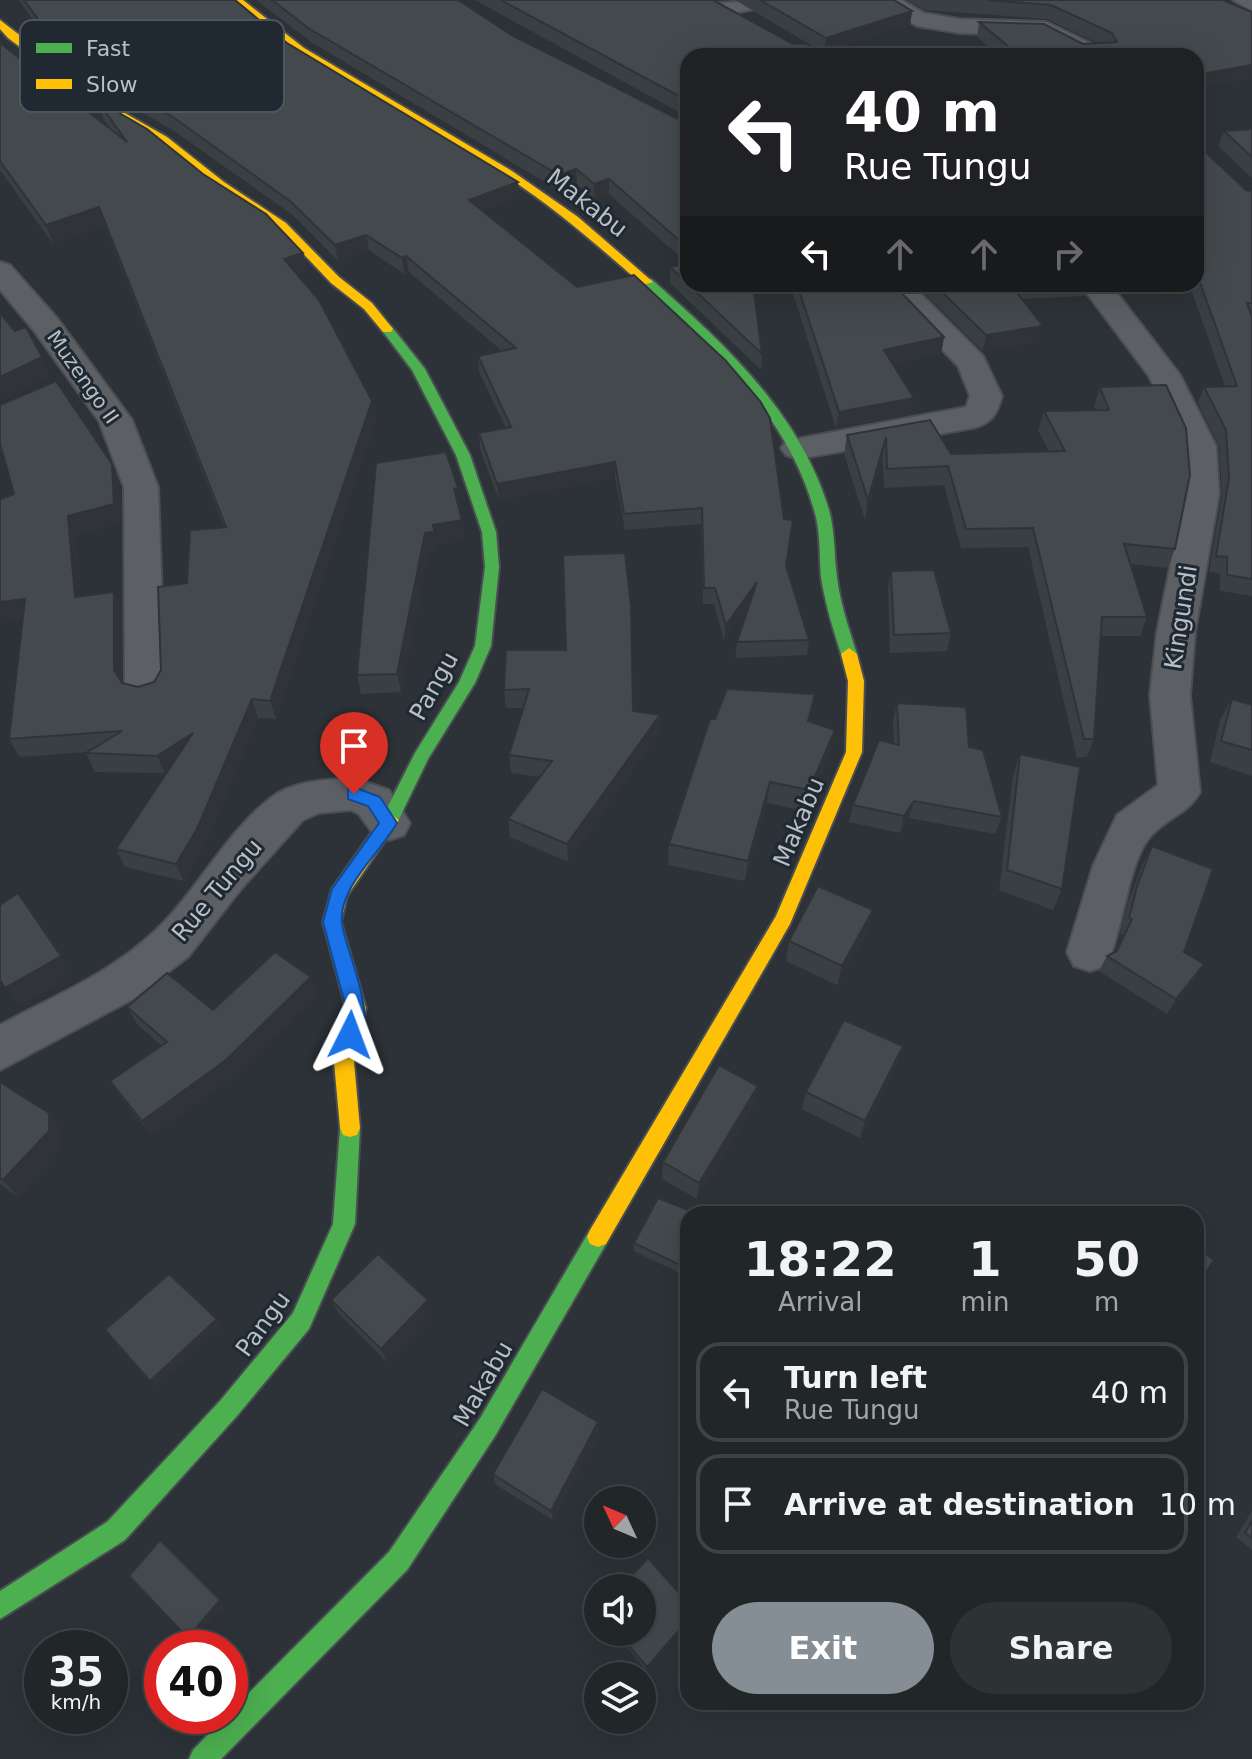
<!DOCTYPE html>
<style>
body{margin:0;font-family:"DejaVu Sans",sans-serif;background:#2d3235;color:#f1f3f6;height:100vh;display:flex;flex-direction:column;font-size:30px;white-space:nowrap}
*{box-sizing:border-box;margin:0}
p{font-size:26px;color:#a2a5a8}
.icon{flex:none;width:44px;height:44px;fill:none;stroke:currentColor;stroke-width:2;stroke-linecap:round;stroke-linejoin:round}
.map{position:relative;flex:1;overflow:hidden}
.drawer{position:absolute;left:680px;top:1206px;width:524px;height:504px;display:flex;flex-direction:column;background:#212629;border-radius:24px;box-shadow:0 8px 32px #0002,0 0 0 2px #3e4346}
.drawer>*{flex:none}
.top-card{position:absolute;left:680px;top:48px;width:524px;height:244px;border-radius:24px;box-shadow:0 8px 32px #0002,0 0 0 2px #3e4346;background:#202124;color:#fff;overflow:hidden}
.needle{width:52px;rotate:314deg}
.fabs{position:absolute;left:584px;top:1486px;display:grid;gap:16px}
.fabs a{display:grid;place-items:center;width:72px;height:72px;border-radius:50%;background:#212629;box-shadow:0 8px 32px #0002,0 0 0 2px #3e4346;font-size:40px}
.speed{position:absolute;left:24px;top:1630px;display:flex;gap:16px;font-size:40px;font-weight:700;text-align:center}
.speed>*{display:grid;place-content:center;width:104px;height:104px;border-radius:50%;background:#212629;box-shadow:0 8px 32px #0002,0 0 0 2px #3e4346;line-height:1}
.speed small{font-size:20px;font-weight:400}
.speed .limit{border:12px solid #d22;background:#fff;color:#111}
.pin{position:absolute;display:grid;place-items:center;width:68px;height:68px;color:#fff;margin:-82px -34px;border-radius:50% 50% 50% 0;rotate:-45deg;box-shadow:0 0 8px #0007}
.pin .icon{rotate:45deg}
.me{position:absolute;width:88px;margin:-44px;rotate:3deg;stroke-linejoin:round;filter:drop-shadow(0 0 6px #0008)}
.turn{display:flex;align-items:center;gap:28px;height:168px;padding:0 32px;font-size:36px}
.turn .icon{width:104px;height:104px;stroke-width:2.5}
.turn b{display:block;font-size:56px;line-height:68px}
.lanes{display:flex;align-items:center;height:76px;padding:0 32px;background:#0003;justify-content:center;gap:40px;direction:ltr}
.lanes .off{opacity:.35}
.eta{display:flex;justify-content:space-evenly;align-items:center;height:136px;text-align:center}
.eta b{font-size:48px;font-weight:800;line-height:56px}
.action{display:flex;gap:16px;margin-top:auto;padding:16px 32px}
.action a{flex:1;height:92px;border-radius:48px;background:#868e95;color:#fff;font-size:32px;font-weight:800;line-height:92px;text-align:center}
.action a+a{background:#2d3235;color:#f1f3f6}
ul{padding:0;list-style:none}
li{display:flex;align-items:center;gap:24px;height:100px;margin:0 16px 12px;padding:0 16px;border:4px solid #3e4346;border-radius:24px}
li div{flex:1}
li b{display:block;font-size:30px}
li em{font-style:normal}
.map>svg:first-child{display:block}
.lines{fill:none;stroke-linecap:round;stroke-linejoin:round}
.street-casing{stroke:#4a4e52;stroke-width:4}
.fast-casing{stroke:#4a4e52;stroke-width:4}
.slow-casing{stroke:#4a4e52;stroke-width:4}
.street{fill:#5c6065;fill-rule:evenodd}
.fast{fill:#4caf50;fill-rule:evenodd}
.slow{fill:#ffc107;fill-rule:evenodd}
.wall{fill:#3a3f43}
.shaded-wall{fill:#303337}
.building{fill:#44494e;stroke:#303337;stroke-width:2}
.route{fill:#1a73e8;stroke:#114b97;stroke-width:2}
.labels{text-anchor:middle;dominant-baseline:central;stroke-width:6;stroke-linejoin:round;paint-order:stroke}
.far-street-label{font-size:20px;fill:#b7bfc7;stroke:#202932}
.street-label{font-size:24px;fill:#b7bfc7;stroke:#202932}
.key{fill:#202932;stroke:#4d565f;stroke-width:2}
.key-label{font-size:22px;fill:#b7bfc7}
</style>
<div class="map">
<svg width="1252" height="1759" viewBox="0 0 1252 1759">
<rect width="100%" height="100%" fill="#2c3237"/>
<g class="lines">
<defs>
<g id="street">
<polygon points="777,0 773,5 725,15 713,8 717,3"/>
<polygon points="874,0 902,0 924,13 959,19 1046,22 1107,51 1110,56 1079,56 1041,36 959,33 917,26"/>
<polygon points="1233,0 1252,0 1252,11"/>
<polygon points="0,262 10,265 57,318 132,420 158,487 165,689 159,699 145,703 131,699 125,689 124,487 99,421 35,332 0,290"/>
<path d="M879 284H911L983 356 1002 396C997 414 992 423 973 428L798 459 786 455 781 448 786 441 966 407 970 396 958 366Z"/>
<path d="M1080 284H1110L1180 375 1216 446 1219 494 1195 632 1190 695 1200 792C1189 813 1165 819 1150 837 1128 862 1123 932 1106 966L1090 971 1074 966 1067 952 1093 866 1117 815 1158 785 1150 695 1157 632 1185 494 1182 446 1149 376Z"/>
<path d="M354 778 389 790 410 823 404 835 389 840 374 835 359 814 351 810 319 813 303 820 241 889 188 957 133 999 0 1070V1025C52 997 113 972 156 930 198 890 225 833 272 797 295 780 327 780 354 778Z"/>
</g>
<g id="fast">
<path d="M643 279H651C725 344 800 413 829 510 835 531 834 555 837 577 840 603 849 629 857 654L855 658 849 660 841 654C833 629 825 603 821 577 819 555 821 532 814 510 787 415 714 348 643 285Z"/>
<polygon points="383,326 391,326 425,369 470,455 496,532 499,567 491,646 475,683 428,759 396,825 390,827 381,820 415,753 459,682 475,646 485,567 482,532 456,455 412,370 381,329"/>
<polygon points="350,1119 357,1121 360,1128 355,1224 309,1329 236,1417 125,1540 0,1619 0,1591 107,1522 220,1401 293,1313 333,1224 340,1128 343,1121"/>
<polygon points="598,1227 606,1230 609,1237 606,1244 495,1436 407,1570 221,1759 189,1759 193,1750 226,1716 230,1716 230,1712 389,1552 479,1420 590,1230"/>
</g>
<g id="slow">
<path d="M232 0H243L304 48 512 171 578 217 653 282 643 285C598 246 554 207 504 175 419 120 303 71 232 0Z"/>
<polygon points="0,20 109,104 167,137 224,182 286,223 339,277 372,303 393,329 391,332 383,332 364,309 331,283 278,227 216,186 159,141 101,108 8,38 0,29"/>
<polygon points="849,648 857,654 864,681 862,752 790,924 606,1244 598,1247 590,1244 587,1237 590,1230 776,916 846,752 848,681 841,654"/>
<polygon points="390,813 399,820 347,896 341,922 366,1008 354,1062 360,1128 357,1135 350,1137 343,1135 340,1128 334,1062 346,1008 323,922 332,889 384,815"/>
</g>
</defs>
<!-- street casing -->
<use href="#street" class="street-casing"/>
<!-- fast casing -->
<use href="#fast" class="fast-casing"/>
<!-- slow casing -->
<use href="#slow" class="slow-casing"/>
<!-- street -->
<use href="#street" class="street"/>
<!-- fast -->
<use href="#fast" class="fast"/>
<!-- slow -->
<use href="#slow" class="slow"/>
</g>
<!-- wall -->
<g class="wall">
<polygon points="19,0 235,0 287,43 518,182 519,197 483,211 784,519 791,536 786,568 809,640 807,655 735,658 737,642 748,607 724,641 714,604 703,604 701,524 625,530 615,478 499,500 480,449 479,433 506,428 479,372 478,356 502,351 409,272 404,274 369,250 338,261 294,216 174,131 116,98 58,56"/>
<polygon points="256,0 458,0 513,36 688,124 688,284 762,354 761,370 670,283 670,267 687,263 609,194 595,199 577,185 560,191 311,42"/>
<polygon points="475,0 713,0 688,56 688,117"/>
<polygon points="729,0 894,0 912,11 910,25 824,53 735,0"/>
<polygon points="907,0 1223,0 1196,56 999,56 977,37 979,22 1083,44 1097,43 1047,19 925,10"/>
<polygon points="0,43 110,128 103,119 97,100 303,253 307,272 298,275 372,401 376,421 276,719 258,718 205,846 184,881 125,867 116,849 166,773 95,772 86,753 88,752 19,757 9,739 22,619 0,623 0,499 14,494 4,455 0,449 0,405 112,464 120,484 121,523 76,535 81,596 114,592 122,611 122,683 138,687 154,682 161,670 187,583 224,527 105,226 53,244 0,170"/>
<polygon points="1252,129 1252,178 1218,146 1224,131"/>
<polygon points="1196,133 1199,146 1246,190 1252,191 1252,596 1220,591 1220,573 1209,572 1222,495 1219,446 1198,403 1204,387 1225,386 1190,286 1118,289 1113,284 1196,284"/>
<polygon points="790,284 893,284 944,337 941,353 893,364 914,398 911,414 836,428"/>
<polygon points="915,284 1088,284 1085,296 1022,299 1039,342 983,351"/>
<polygon points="1100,387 1175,549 1167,568 1131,564 1147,617 1140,636 1101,636 1094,739 1087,757 1077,758 1028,547 961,548 944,485 884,488 882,456 865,520 844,454 847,435 930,420 951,454 1049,451 1038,430 1044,411 1096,410 1094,406"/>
<polygon points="376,463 460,508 459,508 462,520 464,540 437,544 438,551 428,553 401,692 361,694 357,675"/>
<polygon points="891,571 951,633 947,651 890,653 888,588"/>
<polygon points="506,650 633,711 660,715 659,733 568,862 510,837 508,819 540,777 511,773 509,755 523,708 506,708 504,690"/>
<polygon points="815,694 810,722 835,730 831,751 805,811 767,803 745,881 668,865 669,844 715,719"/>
<polygon points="1232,699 1252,705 1252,776 1210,762 1220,720"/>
<polygon points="897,703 969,747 1002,817 995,834 909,818 900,833 849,822 853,805 894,744 893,720"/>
<polygon points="1020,754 1062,889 1053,910 999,890 1013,775"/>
<polygon points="1152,846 1184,952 1204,964 1193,980 1167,1014 1099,971 1107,956 1116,952 1123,935 1120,934 1128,902 1143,863"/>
<polygon points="868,930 837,985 786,961 789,941"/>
<polygon points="311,977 317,995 234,1076 152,1136 121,1097 110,1081 162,1046 137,1024 127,1007 213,1010"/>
<polygon points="897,1064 860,1138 802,1109 806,1092"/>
<polygon points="0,1082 49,1113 62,1130 62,1148 18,1197 0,1184"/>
<polygon points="755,1104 697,1199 662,1179 663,1162"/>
<polygon points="688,1214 688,1277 634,1251 634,1243"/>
<polygon points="331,1300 433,1314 387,1362 339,1314"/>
<polygon points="599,1434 553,1520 496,1485 493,1474"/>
<polygon points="1252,1511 1252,1550 1236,1537"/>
<polygon points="688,1603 688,1623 646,1670 614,1632 642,1632"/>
</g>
<!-- shaded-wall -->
<g class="shaded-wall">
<polygon points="912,11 910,25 824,53 826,38"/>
<polygon points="1252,65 1252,79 1196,89 1196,75"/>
<polygon points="576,169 577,185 560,191 559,175"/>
<polygon points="609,179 609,194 595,199 594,184"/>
<polygon points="518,182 519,197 471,216 469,200"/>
<polygon points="99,207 105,226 53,244 46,225"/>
<polygon points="366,235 369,250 338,261 335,245"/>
<polygon points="303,253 307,272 288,278 284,259"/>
<polygon points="406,256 409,272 404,274 402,258"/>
<polygon points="1043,326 1039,342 983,351 986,335"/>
<polygon points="944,337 941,353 882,366 884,350"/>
<polygon points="42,357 50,376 0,401 0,377"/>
<polygon points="914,398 911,414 836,428 839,412"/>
<polygon points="372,401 376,421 276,719 270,701"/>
<polygon points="886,437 882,456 865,520 868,500"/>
<polygon points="615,462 615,478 499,500 497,484"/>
<polygon points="112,464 120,484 121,523 76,535 83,616 75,597 68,516"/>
<polygon points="458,488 460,508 456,508 454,489"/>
<polygon points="462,520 464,540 437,544 438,551 428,553 401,692 397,674 425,533 433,525"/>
<polygon points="757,582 755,598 724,641 726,625"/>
<polygon points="114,592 122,611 122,689 114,670"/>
<polygon points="25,599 34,618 0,623 0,602"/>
<polygon points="815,694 812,716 804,743 808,721"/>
<polygon points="252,699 258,718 205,846 184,881 176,864"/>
<polygon points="660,715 659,733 568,862 567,844"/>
<polygon points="835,730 831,751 805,811 809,790"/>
<polygon points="193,733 200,751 165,774 157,756"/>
<polygon points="770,782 767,803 745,881 748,861"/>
<polygon points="914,801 909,818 900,833 904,816"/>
<polygon points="873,910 868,930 837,985 842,966"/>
<polygon points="61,956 73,975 19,1007 5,988"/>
<polygon points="1204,964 1193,980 1167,1014 1176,999"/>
<polygon points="311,977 317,995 234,1076 152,1136 142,1121"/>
<polygon points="903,1046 897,1064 860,1138 865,1121"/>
<polygon points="758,1086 755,1104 697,1199 699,1183"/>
<polygon points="49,1113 62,1130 62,1148 18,1197 3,1180"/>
<polygon points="428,1300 433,1314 387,1362 381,1349"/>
<polygon points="217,1319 223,1326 156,1387 150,1381"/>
<polygon points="598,1422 599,1434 553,1520 551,1511"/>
<polygon points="160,1540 167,1545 226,1604 194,1641 188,1638"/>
<polygon points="688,1620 688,1623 646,1670 647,1667"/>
</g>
<!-- building -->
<g class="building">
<polygon points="24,0 235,0 287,43 518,182 469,200 577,287 634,275 726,361 760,401 770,418 784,519 793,520 786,566 809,640 737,642 757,582 726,625 715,588 704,588 702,508 624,514 615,462 497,484 479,433 511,427 478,356 516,348 406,256 402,258 366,235 335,245 290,201 170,115 111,83 54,41"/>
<polygon points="272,0 458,0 513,36 688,124 688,248 609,179 594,184 576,169 559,175 308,28"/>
<polygon points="501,0 713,0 793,44 807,44 822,56 688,56 688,101"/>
<polygon points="760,0 894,0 912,11 826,38"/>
<polygon points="987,0 1223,0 1252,12 1252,65 1196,75 1196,56 1020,56 979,22 1044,24 1083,44 1117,42 1112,33 1051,5"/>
<polygon points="0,43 127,142 97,100 147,129 203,174 266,214 303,253 284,259 319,300 372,401 270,701 252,699 197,829 176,864 116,849 193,733 157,756 86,753 122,731 9,739 25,599 0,602 0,499 14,494 0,443 0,405 56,381 112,464 114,504 68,516 75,597 114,592 114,670 122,683 138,687 154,682 161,670 158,587 187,583 190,530 226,527 99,207 46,225 0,161"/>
<polygon points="1252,129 1252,157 1224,131"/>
<polygon points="1196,133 1198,133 1199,146 1246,190 1252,191 1252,303 1247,303 1252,317 1252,579 1227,575 1227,557 1216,556 1229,478 1226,430 1204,387 1237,386 1196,271"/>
<polygon points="688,263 688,284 670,267"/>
<polygon points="688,284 753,284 762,354"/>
<polygon points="797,284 893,284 944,337 884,350 914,398 839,412"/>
<polygon points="934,284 1010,284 1043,326 986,335"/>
<polygon points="0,313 15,331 26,327 42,357 0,377"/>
<polygon points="1166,385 1186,428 1190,475 1175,549 1124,544 1147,617 1102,617 1094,739 1084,739 1033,528 966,529 948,466 887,469 886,437 868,500 847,435 930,420 951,454 1065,451 1044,411 1109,410 1100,387"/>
<polygon points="446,452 458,488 454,489 462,520 433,525 435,532 425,533 397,674 357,675 376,463"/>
<polygon points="625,553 631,606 633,711 660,715 567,844 508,819 552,761 509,755 529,689 504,690 506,650 566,650 563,555"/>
<polygon points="934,570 951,633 894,635 891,571"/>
<polygon points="727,689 815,694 808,721 835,730 809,790 770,782 748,861 669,844 710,719 715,719"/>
<polygon points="1232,699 1252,705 1252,750 1221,741"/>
<polygon points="897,703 966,707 969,747 983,750 1002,817 914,801 904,816 853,805 879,740 899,745"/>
<polygon points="1020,754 1080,767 1062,889 1007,870"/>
<polygon points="1152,846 1213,869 1184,952 1204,964 1176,999 1107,956 1117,951 1132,919 1129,918 1137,886"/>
<polygon points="818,886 873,910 842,966 789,941"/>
<polygon points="18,893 61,956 5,988 0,980 0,905"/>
<polygon points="275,952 311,977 226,1060 142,1121 110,1081 167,1042 127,1007 167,973 213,1010"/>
<polygon points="844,1020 903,1046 865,1121 806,1092"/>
<polygon points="719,1065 758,1086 699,1183 663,1162"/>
<polygon points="0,1082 49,1113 49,1131 3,1180 0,1178"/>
<polygon points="658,1198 698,1214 688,1214 688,1269 634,1243"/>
<polygon points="1196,1247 1214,1260 1196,1288"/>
<polygon points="378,1254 428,1300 381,1349 331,1300"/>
<polygon points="169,1274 217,1319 150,1381 105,1330"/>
<polygon points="542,1389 598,1422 551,1511 493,1474"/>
<polygon points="1252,1521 1252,1538 1245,1533"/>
<polygon points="160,1540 220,1600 188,1638 129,1576"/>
<polygon points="648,1558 688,1603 688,1620 647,1667 617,1632 642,1632 642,1588 620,1588"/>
</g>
<!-- route -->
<path class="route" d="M354 787 380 797 397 823C381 852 338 887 342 923 344 949 386 1031 350 1044L340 1035 346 1008 323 922 332 889 379 823 368 806 348 799V789Z"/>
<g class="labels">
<!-- far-street labels -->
<g class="far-street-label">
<text transform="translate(83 377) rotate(55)">Muzengo II</text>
</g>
<!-- street labels -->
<g class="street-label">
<text transform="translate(587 203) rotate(38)">Makabu</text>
<text transform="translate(1181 617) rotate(-81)">Kingundi</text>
<text transform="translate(434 686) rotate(-61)">Pangu</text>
<text transform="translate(799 822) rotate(-67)">Makabu</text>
<text transform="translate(217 890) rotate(-50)">Rue Tungu</text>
<text transform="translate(263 1324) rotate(-54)">Pangu</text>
<text transform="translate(483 1384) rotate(-60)">Makabu</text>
</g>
</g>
<!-- legend -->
<rect x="20" y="20" width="264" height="92" rx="12" class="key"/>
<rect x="36" y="43" width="36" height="10" fill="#4caf50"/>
<rect x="36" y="79" width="36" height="10" fill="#ffc107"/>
<g class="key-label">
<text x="86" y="56">Fast</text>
<text x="86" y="92">Slow</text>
</g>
</svg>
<div class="fabs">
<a><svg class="needle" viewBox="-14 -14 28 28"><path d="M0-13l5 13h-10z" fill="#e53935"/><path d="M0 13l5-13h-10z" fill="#a2a5a8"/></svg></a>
<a><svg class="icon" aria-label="sound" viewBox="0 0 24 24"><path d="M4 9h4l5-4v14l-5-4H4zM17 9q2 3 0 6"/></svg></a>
<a><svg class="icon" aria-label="layers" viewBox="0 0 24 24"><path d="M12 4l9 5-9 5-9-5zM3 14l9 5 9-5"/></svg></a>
</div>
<div class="speed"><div>35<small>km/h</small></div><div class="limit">40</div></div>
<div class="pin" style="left:354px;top:794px;background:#d93025"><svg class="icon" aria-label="arrive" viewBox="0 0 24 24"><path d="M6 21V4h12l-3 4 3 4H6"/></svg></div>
<svg class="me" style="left:350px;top:1035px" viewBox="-20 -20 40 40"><path d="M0-17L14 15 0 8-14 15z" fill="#1a73e8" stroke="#fff" stroke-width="4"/></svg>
<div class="top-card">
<div class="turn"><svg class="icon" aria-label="left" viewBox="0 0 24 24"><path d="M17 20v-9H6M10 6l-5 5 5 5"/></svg><div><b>40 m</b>Rue Tungu</div></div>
<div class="lanes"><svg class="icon" aria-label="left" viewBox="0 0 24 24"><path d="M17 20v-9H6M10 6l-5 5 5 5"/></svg><svg class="icon off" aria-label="ahead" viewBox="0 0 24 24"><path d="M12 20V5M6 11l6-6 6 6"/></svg><svg class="icon off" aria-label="ahead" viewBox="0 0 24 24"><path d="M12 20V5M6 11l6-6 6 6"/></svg><svg class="icon off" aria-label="right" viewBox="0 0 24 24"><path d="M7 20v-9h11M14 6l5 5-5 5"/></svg></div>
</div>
<section class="drawer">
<div class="eta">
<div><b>18:22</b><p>Arrival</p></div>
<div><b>1</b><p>min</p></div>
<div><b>50</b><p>m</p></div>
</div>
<ul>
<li><svg class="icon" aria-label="left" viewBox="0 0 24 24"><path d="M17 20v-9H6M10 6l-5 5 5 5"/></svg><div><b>Turn left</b><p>Rue Tungu</p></div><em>40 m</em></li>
<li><svg class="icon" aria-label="arrive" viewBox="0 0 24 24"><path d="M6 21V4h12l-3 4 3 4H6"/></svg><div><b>Arrive at destination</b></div><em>10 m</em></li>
</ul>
<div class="action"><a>Exit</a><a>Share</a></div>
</section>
</div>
